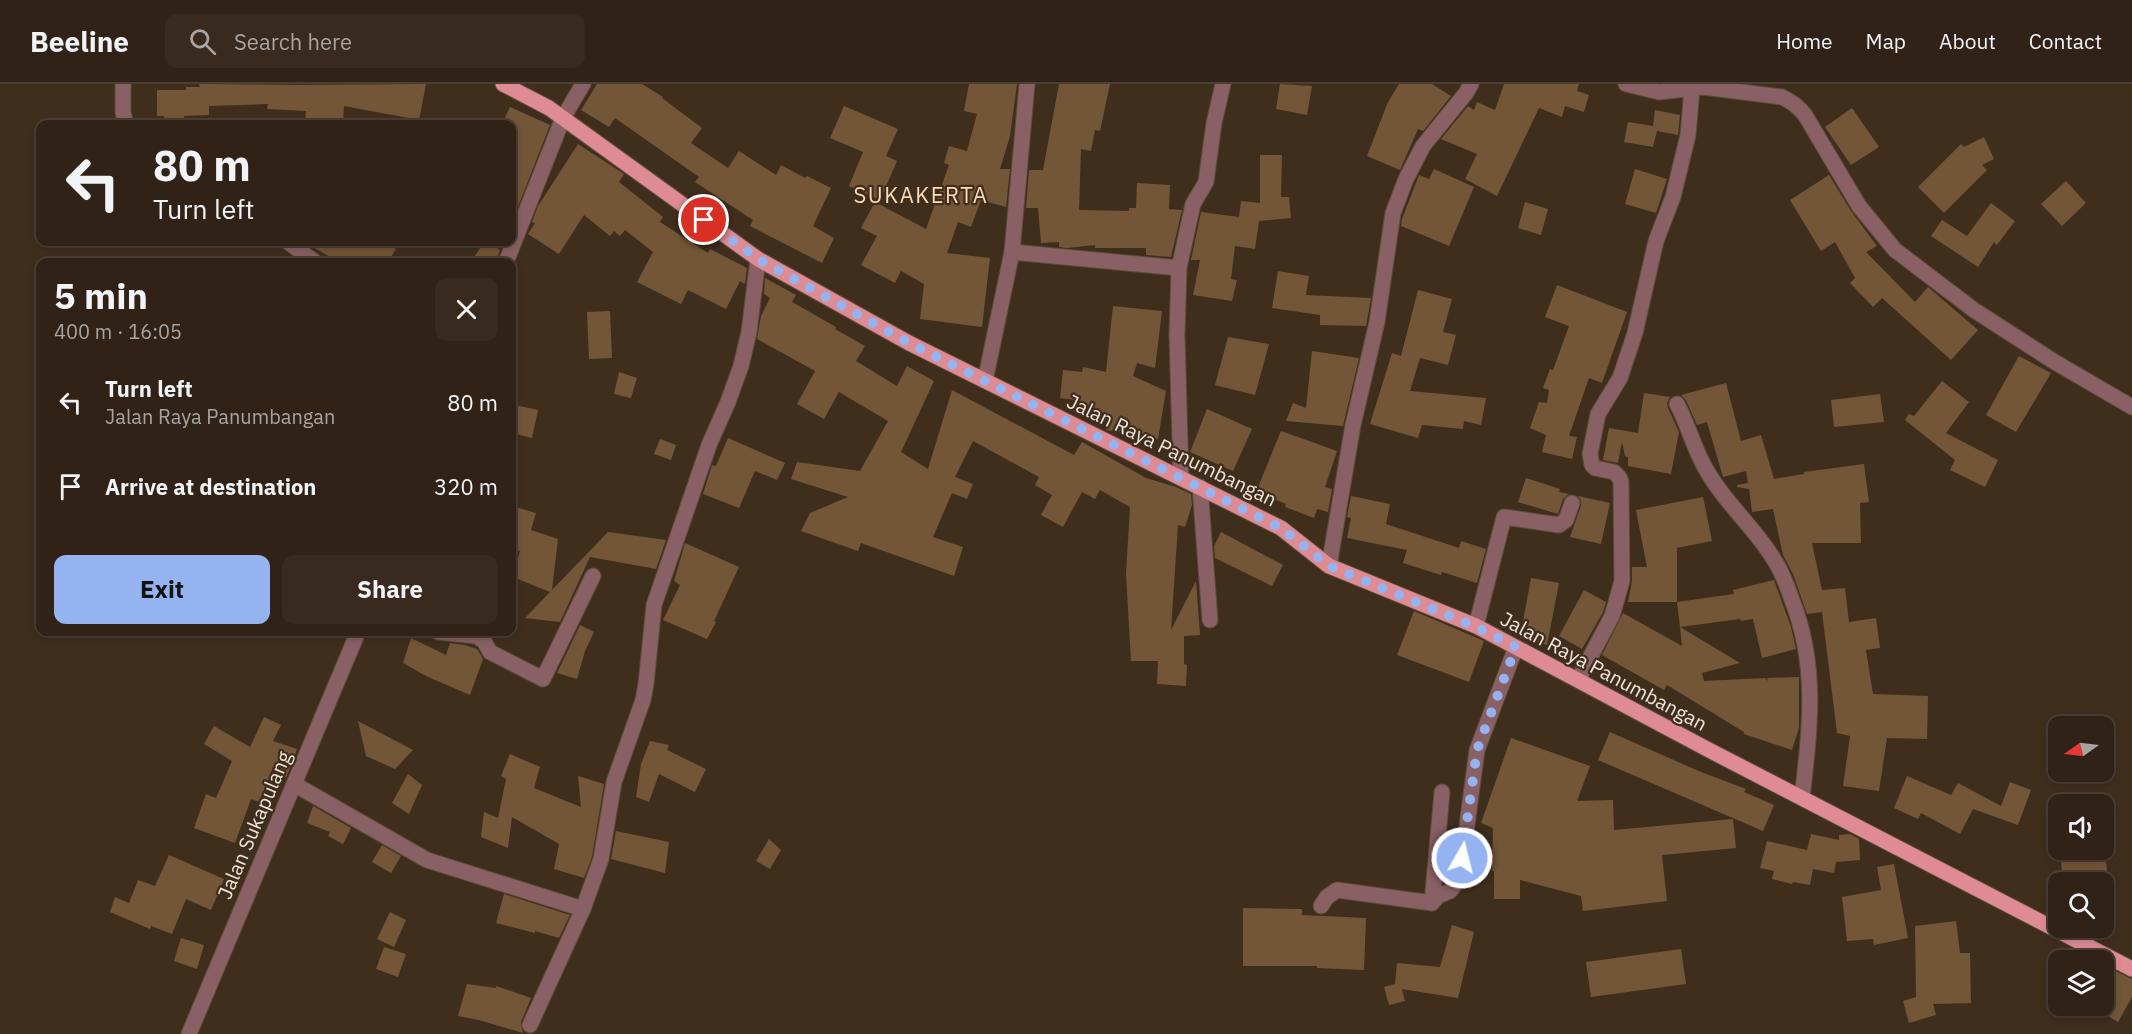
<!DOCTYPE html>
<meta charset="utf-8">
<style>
body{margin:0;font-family:"IBM Plex Sans",sans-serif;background:#382a1f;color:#f1f3f6;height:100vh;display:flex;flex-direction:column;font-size:22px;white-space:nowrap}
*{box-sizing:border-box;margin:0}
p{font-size:20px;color:#a8a4a1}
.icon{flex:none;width:33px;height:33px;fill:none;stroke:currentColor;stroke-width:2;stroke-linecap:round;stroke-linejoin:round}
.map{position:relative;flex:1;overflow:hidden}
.drawer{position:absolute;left:36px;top:174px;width:480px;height:378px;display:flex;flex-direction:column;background:#302216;border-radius:12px;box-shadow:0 3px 9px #0003,0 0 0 2px #4b3f35}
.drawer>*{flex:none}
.top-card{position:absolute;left:36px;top:36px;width:480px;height:126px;border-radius:12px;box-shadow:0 3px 9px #0003,0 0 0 2px #4b3f35;background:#302216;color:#f1f3f6;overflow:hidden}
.needle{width:39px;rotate:256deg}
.controls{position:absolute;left:2048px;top:632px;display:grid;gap:12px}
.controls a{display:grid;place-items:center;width:66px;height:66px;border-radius:12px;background:#302216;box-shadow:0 3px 9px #0003,0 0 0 2px #4b3f35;font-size:30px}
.pin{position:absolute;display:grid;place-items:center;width:51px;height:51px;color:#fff;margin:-26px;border:3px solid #fff;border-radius:50%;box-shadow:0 2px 6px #0007}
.me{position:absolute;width:66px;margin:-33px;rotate:8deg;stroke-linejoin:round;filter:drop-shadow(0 0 4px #0008)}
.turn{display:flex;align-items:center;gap:21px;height:126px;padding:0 18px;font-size:27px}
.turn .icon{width:78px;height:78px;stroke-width:2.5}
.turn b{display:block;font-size:42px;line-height:51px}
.round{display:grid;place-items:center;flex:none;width:63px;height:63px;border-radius:12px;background:#382a1f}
.head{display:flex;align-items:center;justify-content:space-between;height:102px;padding:0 18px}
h1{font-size:36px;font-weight:700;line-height:45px}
.button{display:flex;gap:12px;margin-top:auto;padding:12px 18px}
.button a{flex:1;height:69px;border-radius:12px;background:#95b2f1;color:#111;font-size:24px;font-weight:700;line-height:69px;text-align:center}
.button a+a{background:#382a1f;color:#f1f3f6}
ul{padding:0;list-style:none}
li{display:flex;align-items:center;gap:18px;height:84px;padding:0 18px}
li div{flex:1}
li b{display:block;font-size:22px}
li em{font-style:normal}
header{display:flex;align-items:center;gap:36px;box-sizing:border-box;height:84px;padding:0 30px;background:#302216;border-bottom:2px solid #4b3f35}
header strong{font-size:28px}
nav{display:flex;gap:33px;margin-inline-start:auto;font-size:21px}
.search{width:420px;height:54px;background:#382a1f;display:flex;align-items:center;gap:15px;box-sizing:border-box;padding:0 21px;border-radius:12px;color:#a8a4a1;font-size:22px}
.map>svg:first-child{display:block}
.building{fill:#725637}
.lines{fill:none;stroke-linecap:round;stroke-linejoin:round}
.minor-casing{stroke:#5c4b3b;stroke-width:17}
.major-casing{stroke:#5c4b3b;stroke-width:17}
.minor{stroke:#896063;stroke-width:15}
.major{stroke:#de8b93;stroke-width:15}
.route{stroke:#95b2f1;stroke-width:10;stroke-dasharray:0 18}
.labels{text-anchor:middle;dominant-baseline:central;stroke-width:4.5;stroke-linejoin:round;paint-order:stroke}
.street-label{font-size:20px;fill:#efe4d9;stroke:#402e1d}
.quarter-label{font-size:22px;letter-spacing:1.5px;fill:#fcd9b7;stroke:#402e1d}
</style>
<header>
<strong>Beeline</strong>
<div class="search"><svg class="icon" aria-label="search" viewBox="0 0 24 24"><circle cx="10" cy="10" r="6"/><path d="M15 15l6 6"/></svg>Search here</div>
<nav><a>Home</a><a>Map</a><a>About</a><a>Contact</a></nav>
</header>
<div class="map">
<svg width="2132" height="950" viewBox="0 0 2132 950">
<rect width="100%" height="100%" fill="#402e1d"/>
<!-- building -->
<g class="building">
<polygon points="199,0 297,1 426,0 419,36 344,22 343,40 305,40 306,27 267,25 268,20 209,22 209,31 184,32 184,40 164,40 164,32 157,32 157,6 186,6 186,3 200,3"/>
<polygon points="597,0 642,0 663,13 662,14 702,44 691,59 728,84 739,67 776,91 781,81 805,94 807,92 831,104 813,142 834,154 822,179 750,142 753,136 695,98 699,93 615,34 609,43 581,26"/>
<polygon points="969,0 1017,0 1010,52 1000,85 1010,85 1006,123 981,116 971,143 958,138 947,169 990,174 982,243 920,235 924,200 901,187 895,199 861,181 877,152 861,144 875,118 926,145 949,81 944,79 949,62 967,67 977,30 964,27"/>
<polygon points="1059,0 1110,0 1100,47 1095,46 1091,67 1081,65 1079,126 1129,127 1129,124 1136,124 1137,99 1170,101 1169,125 1182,126 1171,173 1146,171 1146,164 1095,164 1095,161 1067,164 1059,163 1059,158 1041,159 1038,124 1026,124 1029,86 1043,86"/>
<polygon points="1280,0 1312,2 1307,31 1276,25"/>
<polygon points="1399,0 1432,0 1451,12 1423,47 1418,45 1400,86 1367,72 1388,18"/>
<polygon points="1504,0 1579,0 1577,7 1589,11 1584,28 1565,22 1562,33 1539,24 1497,112 1465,95 1477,70 1441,55 1468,22 1474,26 1477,18 1495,26"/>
<polygon points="844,22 898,45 886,72 897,77 880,116 849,102 863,68 830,54"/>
<polygon points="510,23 550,41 512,138 512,89 518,75 512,72 512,40 502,40"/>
<polygon points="1852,24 1879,63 1851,81 1825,43"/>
<polygon points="1655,26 1680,31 1678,51 1657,47 1653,63 1624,58 1628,38 1653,42"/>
<polygon points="1984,53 1994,75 1982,81 1987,86 1944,129 1918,103 1961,60 1964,63"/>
<polygon points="578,60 624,90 619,98 663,133 660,138 708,169 710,165 747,184 745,200 740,197 726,225 688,206 681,220 637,198 653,168 625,146 620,152 614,147 610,152 584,131 559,170 528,150 535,139 532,138 538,122"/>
<polygon points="1260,71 1282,71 1281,113 1289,113 1291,134 1259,137 1255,165 1235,162 1231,195 1237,196 1232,217 1193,211 1200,176 1191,176 1201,128 1239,133 1241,117 1260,119"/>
<polygon points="1434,85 1474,103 1449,162 1401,142 1402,135 1419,91 1429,95"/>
<polygon points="1635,85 1667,95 1656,129 1625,120"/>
<polygon points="1829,91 1851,127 1877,162 1866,168 1915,218 1928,203 1978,246 1951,276 1882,214 1873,223 1850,199 1855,194 1835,158 1821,167 1790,116"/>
<polygon points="2066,97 2086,119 2062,142 2041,120"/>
<polygon points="1525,118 1548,125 1541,151 1518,144"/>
<polygon points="1991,119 2015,137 1997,161 1994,158 1978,183 1931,152 1942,136 1967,152"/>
<polygon points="304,158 382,158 396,165 388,178 339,178"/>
<polygon points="484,158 488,158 500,166 496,178 471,178"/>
<polygon points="1278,187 1309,192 1306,211 1371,214 1366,242 1320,241 1320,231 1272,224"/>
<polygon points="765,194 796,211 792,218 836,243 835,245 865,262 856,277 897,302 907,282 934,297 901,368 928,385 952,306 1074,371 1082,358 1146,394 1176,403 1191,410 1192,421 1185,443 1178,441 1171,546 1196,497 1200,551 1184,552 1184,580 1187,581 1186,602 1157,600 1158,577 1131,577 1126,490 1130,423 1100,406 1095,415 1082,408 1063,443 1041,431 1052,411 1035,401 1039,393 973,357 955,393 973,400 967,415 952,409 933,453 963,463 954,492 861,459 858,467 801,447 810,429 848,413 791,395 797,378 860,387 888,337 839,308 824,335 797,320 815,287 757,255 761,232 770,214 764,210"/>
<polygon points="1557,201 1627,228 1602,299 1589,294 1569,352 1577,353 1572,375 1542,368 1546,351 1530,344 1539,318 1547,319 1549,306 1543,304 1550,285 1553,286 1569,242 1545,233"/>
<polygon points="1418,206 1452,215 1443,248 1456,251 1448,281 1420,274 1410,307 1486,314 1481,341 1464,337 1463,345 1422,341 1418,354 1370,340 1392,269 1401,272"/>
<polygon points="1113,222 1162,227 1155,284 1137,279 1133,292 1166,307 1158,355 1106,346 1108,331 1074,324 1076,316 1060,314 1063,286 1082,288 1083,283 1106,288"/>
<polygon points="610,227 612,274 589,275 587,228"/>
<polygon points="1228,253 1269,260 1255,311 1215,301"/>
<polygon points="1312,267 1359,274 1343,342 1286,337 1293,319 1306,324"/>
<polygon points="2019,272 2051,289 2016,348 1986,331"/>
<polygon points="619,288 637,294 631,314 614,310"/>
<polygon points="1942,297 1969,318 1946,349 1998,376 1985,403 1950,386 1955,376 1905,336 1909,330 1914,332"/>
<polygon points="1726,299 1741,357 1761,351 1774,395 1804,390 1804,388 1864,380 1869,418 1860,419 1861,459 1812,459 1822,506 1845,504 1849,538 1876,534 1880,564 1866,566 1873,610 1928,612 1927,655 1887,654 1879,707 1843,702 1850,652 1837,649 1822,528 1807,530 1793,490 1783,471 1773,425 1752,428 1749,405 1737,403 1737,401 1748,399 1746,387 1723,393 1707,338 1697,341 1686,316 1681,311"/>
<polygon points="1644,309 1670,313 1667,319 1668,324 1679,348 1671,390 1628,382 1628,373 1625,372 1622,358 1618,379 1603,376 1609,344 1638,349"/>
<polygon points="1880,310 1884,338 1834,343 1831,316"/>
<polygon points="515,321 538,326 532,354 512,349 512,336"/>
<polygon points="1207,325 1252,345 1233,387 1190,368"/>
<polygon points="1281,347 1337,367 1325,403 1332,405 1328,428 1317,425 1314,434 1285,423 1286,420 1256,408"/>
<polygon points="728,354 785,379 777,396 755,387 739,424 703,410 712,381 716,382"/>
<polygon points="660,355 676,361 671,376 654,370"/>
<polygon points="1526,394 1560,405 1559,408 1569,410 1563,415 1558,430 1518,418"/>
<polygon points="1351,412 1390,420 1386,440 1459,464 1461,457 1486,465 1477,499 1442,488 1441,491 1403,479 1407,466 1347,454 1351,434 1347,433"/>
<polygon points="1578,412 1610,419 1601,460 1570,453 1581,422 1581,417"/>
<polygon points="1703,413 1712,457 1677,464 1677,518 1628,518 1632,497 1632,483 1647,483 1636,426"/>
<polygon points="512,422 536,429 531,446 558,455 552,506 608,448 666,456 656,485 590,473 560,538 525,534 550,508 513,493 520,467 512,465"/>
<polygon points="1221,448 1283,481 1272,502 1215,474 1214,462"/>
<polygon points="685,459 739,483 714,537 716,538 707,555 663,536 680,501 674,497"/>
<polygon points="1531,494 1559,499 1547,561 1520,554"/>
<polygon points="1774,496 1791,543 1796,565 1762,574 1753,535 1741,537 1740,535 1680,543 1677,518 1734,510 1733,506"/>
<polygon points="1584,506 1606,518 1603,528 1582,565 1559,552"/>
<polygon points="1414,527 1484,557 1469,598 1397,571"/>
<polygon points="1623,529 1682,562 1680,543 1740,579 1702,589 1704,597 1765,594 1768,597 1767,594 1799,593 1799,644 1792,666 1744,650 1744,648 1667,601 1664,606 1602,571"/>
<polygon points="580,541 594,548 585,567 577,595 557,589"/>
<polygon points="411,554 446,571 450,559 465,561 477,565 483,575 470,611 428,593 403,579"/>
<polygon points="264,633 281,641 273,657 297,665 286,694 273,683 259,718 251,715 235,759 194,744 206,710 216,714 232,677 204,660 214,642 250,663"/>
<polygon points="358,637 413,666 395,685 366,672"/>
<polygon points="1610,648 1701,688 1746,705 1744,708 1774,721 1763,747 1598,676"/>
<polygon points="1511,654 1590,682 1577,717 1613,716 1614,746 1733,735 1736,764 1662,771 1667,817 1583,827 1581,812 1520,796 1520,815 1494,815 1494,787 1492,787 1493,744 1481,739"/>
<polygon points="650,657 669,661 667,666 706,685 695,708 659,690 649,718 636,713 641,680"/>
<polygon points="510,670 540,683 534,704 581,723 578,692 604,700 592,773 584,794 554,785 559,760 512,733 508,764 481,753 484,728 498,734 506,695 501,692"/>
<polygon points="408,690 422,701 409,730 392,719"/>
<polygon points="1907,692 1951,711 1958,699 2001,722 2010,698 2031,706 2018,741 1973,725 1960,750 1921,729 1918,735 1894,724"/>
<polygon points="313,722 351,744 343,760 328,752 330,748 307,739"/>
<polygon points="616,747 669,758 665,789 611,775"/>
<polygon points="1811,750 1839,756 1839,751 1850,750 1859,755 1860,776 1836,778 1834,789 1813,785 1810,801 1793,798 1792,800 1772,795 1774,787 1760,784 1767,757 1807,766"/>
<polygon points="769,755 781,766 770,785 756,777"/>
<polygon points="382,761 401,772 391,789 372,778"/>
<polygon points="2105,765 2108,798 2063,798 2060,768"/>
<polygon points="169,771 224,795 211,826 186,815 172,850 151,842 150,845 110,828 115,813 129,819 138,796 155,802"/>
<polygon points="1894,780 1908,854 1874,861 1873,855 1847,857 1842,813 1881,806 1877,783"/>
<polygon points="504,810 570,831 559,854 535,847 535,849 496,839"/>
<polygon points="1243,824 1302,825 1302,831 1366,834 1364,886 1317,884 1317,882 1243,882"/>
<polygon points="390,828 406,836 394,863 377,855"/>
<polygon points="1956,837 1960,869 1970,869 1971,919 1933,920 1936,931 1909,939 1903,917 1916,913 1915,842"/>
<polygon points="1452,841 1474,848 1458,914 1402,905 1405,917 1389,921 1384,903 1395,900 1397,879 1440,883"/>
<polygon points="181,854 204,861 197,885 174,877"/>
<polygon points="384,863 406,870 398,893 376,885"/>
<polygon points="1681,865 1686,900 1591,913 1586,878"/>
<polygon points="2107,883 2132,895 2132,913 2118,938 2103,929 2103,890"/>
<polygon points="467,900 496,904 496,902 531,914 521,938 523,949 479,936 458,932"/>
</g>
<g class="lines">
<defs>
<g id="minor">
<polyline points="123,0 123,28 126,40"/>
<path d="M1626 0 1659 8 1703 3 1782 13C1792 18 1798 22 1805 31L1859 122 1895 166 1974 226 2053 277 2132 323"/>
<polyline points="288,158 315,178"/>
<polyline points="1012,168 1179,184"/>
<polyline points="506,178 563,34 583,0"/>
<polyline points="985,297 1012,168 1027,0"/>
<path d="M1677 320C1689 342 1694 366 1707 387 1725 419 1754 443 1773 474 1782 487 1787 501 1792 516 1818 582 1810 645 1802 714"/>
<polyline points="1181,394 1177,251 1179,184 1193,120 1206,98 1214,39 1223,0"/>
<polyline points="1200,403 1210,536"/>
<polyline points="1329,482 1353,341 1377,238 1393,129 1406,95 1423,62 1466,9 1471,0"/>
<polyline points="1476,542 1504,433 1559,441 1566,436 1572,419"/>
<polyline points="438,548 476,552 484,557 490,568 543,595 593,492"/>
<polyline points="1578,596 1612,532 1622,497 1621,398 1619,393 1614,388 1595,384 1592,381 1590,370 1598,330 1620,294 1635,249 1656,157 1673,113 1688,51 1692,5"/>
<polyline points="294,700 427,776 583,825"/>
<polyline points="1442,708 1432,819 1438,812 1450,807 1460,794 1477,666 1516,563"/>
<polyline points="1321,822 1327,813 1337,806 1432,819"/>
<polyline points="530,941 583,825 601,775 614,698 643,616 646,600 654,521 709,361 728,318 741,282 749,248 758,175"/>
<polyline points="189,950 358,548"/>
</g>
<polyline id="major" points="503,0 549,24 758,175 909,259 1281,444 1329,482 1476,542 1707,665 2132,885"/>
</defs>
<!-- minor casing -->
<use href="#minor" class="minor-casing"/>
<!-- major casing -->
<use href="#major" class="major-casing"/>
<!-- minor -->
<use href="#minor" class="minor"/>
<!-- major -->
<use href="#major" class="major"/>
</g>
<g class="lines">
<!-- route -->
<polyline class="route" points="704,136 758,175 909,259 1281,444 1329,482 1476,543 1516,563 1477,666 1462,774"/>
</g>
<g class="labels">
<!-- street labels -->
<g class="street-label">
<text transform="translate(1172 366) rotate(26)">Jalan Raya Panumbangan</text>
<text transform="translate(1604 587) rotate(28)">Jalan Raya Panumbangan</text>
<text transform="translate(254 741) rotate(-67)">Jalan Sukapulang</text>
</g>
<!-- quarter labels -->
<g class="quarter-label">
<text x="921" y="110">SUKAKERTA</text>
</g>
</g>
</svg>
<div class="controls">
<a><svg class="needle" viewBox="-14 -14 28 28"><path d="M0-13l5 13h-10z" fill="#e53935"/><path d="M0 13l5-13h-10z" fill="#a8a4a1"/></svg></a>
<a><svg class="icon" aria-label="sound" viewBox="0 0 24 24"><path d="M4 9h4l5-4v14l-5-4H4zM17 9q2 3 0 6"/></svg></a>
<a><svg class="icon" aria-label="search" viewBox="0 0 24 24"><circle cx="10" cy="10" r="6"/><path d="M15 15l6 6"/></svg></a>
<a><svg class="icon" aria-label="layers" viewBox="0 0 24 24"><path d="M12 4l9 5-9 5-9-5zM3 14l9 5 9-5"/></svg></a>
</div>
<div class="pin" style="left:704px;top:136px;background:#d93025"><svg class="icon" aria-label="arrive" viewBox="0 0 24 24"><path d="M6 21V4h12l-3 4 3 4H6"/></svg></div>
<svg class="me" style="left:1462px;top:774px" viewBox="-20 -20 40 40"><circle r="17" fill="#95b2f1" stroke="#fff" stroke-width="3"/><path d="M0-11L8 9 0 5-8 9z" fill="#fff"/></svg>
<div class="top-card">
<div class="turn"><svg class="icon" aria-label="left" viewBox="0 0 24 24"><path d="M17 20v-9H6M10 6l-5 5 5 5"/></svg><div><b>80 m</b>Turn left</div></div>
</div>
<section class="drawer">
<div class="head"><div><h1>5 min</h1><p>400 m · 16:05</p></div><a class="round"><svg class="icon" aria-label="close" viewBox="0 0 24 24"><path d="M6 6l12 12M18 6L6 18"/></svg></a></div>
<ul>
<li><svg class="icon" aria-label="left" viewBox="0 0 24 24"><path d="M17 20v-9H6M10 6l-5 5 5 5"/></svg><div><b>Turn left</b><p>Jalan Raya Panumbangan</p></div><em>80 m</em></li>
<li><svg class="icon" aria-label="arrive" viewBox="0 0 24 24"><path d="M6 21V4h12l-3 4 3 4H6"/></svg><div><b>Arrive at destination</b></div><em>320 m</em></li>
</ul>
<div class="button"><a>Exit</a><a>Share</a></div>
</section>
</div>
